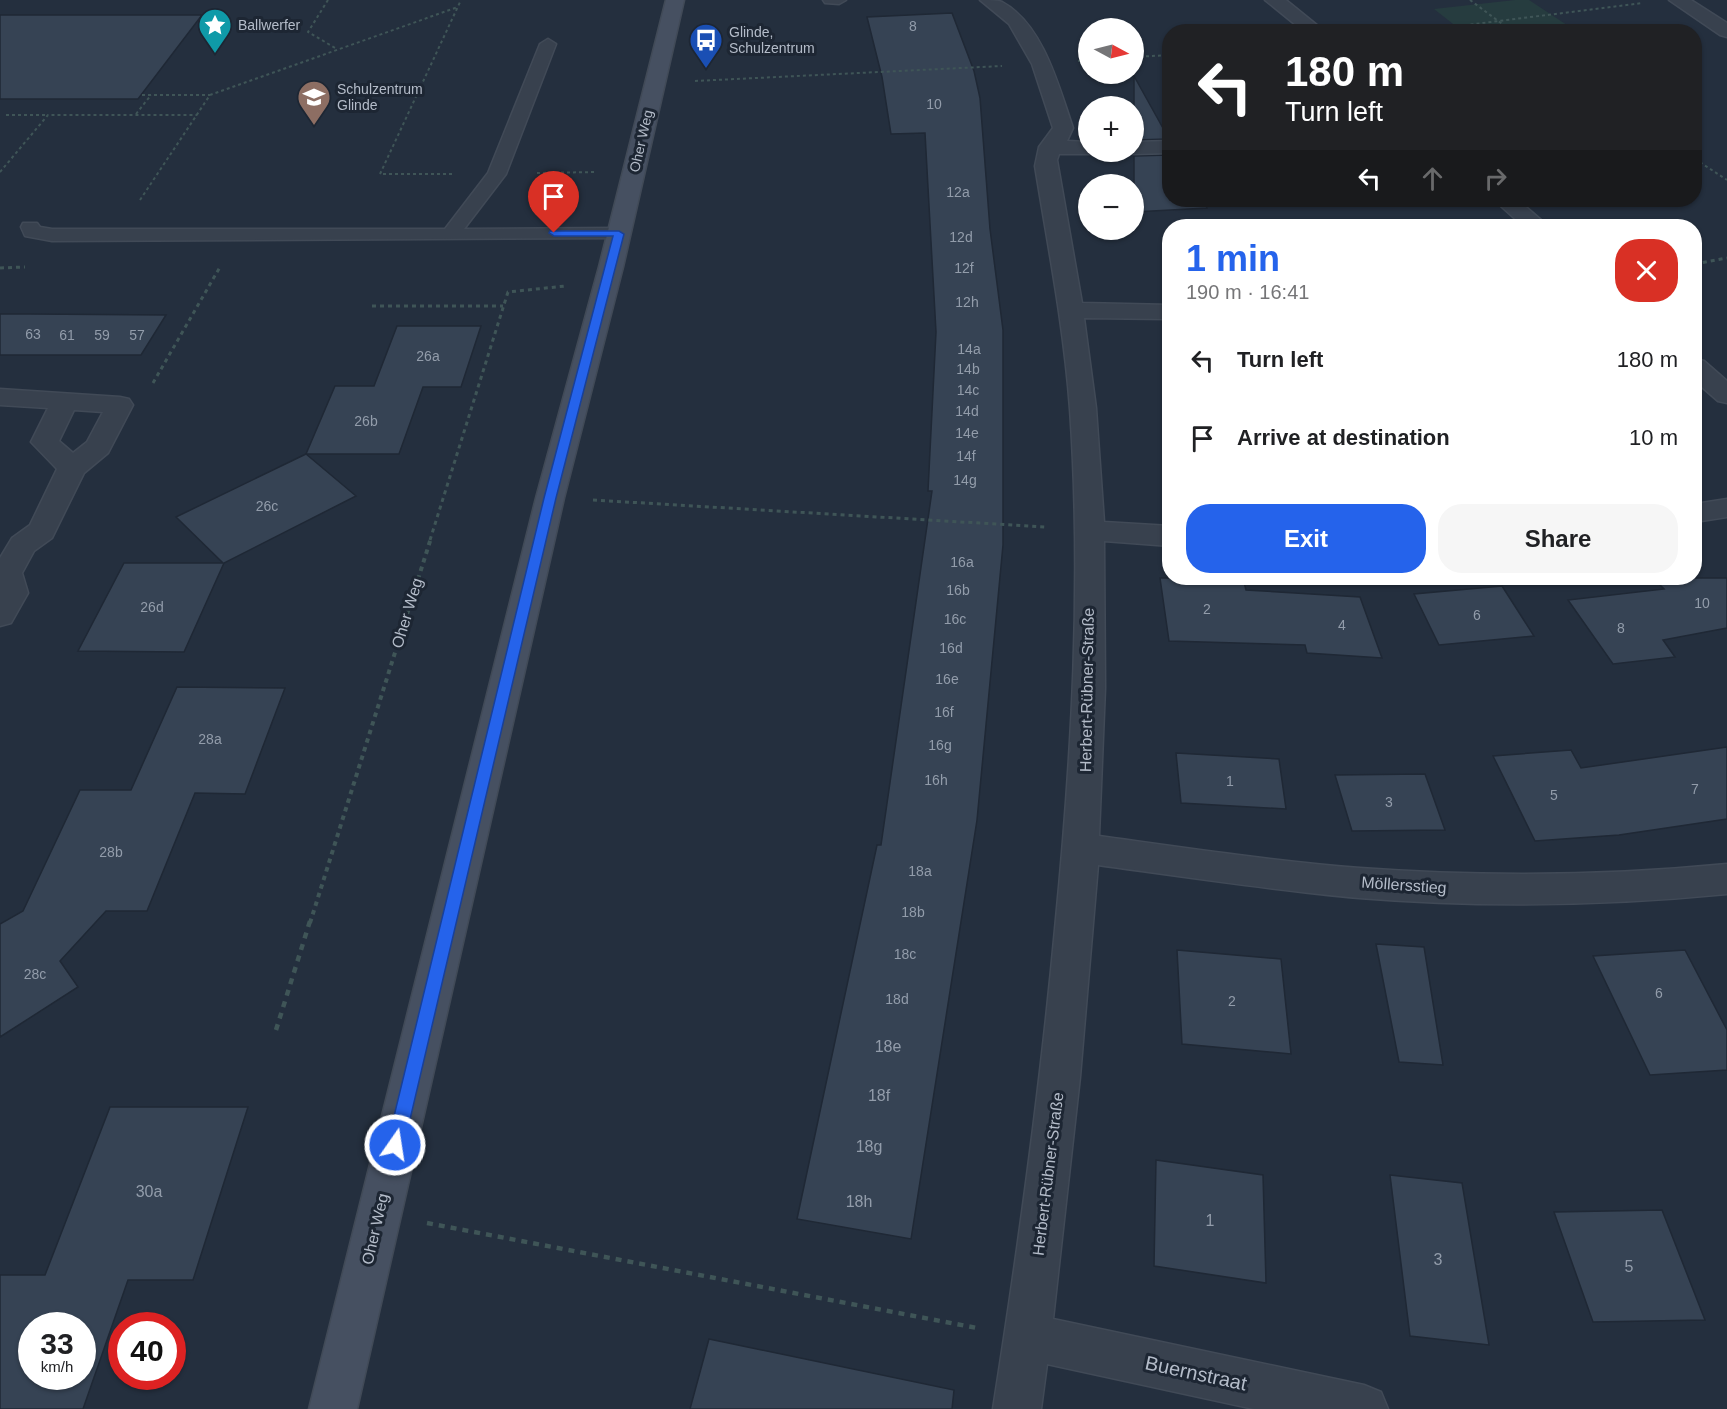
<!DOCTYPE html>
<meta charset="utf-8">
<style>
body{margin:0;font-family:Arial,sans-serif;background:#f6f6f6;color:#202124;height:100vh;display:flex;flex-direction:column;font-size:22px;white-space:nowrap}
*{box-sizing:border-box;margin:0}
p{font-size:20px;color:#757577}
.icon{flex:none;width:33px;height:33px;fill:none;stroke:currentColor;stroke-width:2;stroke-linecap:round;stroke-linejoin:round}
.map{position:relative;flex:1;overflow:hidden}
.sheet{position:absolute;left:1162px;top:219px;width:540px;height:366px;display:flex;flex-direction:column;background:#fff;border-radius:24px;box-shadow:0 2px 4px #0004}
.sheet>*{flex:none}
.guide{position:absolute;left:1162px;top:24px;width:540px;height:183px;border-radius:24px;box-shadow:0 2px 4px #0004;background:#202124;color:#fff;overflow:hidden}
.needle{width:39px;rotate:97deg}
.controls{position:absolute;left:1078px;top:18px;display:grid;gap:12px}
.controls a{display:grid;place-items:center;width:66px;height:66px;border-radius:50%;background:#fff;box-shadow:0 2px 4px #0004;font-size:30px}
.speed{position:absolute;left:18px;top:1312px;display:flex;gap:12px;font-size:30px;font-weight:700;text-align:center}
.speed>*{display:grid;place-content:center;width:78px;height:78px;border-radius:50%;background:#fff;box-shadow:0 2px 4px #0004;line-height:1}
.speed small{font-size:15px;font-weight:400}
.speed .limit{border:9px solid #d22;background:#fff;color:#111}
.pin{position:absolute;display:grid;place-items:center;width:51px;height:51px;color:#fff;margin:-62px -26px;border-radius:50% 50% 50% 0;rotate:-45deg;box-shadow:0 0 6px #0007}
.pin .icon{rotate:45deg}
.me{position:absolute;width:66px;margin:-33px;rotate:13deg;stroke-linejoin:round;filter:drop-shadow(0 0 4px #0008)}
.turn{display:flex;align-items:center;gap:21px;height:126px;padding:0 24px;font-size:27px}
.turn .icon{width:78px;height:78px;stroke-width:2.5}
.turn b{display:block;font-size:42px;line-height:51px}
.lanes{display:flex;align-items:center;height:57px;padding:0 24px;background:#0003;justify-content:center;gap:30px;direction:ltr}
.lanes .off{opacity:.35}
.round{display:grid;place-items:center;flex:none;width:63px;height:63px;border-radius:24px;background:#f6f6f6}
.overview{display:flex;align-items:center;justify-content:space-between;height:102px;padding:0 24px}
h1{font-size:36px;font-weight:700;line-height:45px;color:#2563eb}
.action{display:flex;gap:12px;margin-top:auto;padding:12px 24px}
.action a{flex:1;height:69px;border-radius:24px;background:#2563eb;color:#fff;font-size:24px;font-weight:700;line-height:69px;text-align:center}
.action a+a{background:#f6f6f6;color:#202124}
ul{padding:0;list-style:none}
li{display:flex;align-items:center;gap:18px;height:78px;padding:0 24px}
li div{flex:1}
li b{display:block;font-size:22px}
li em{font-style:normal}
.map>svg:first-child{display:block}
.green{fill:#263c3f}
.building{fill:#364354;stroke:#1f2835;stroke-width:1.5;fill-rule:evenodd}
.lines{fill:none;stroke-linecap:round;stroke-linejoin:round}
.lane-casing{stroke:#414a57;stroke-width:3}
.street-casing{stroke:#414a57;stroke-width:3}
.secondary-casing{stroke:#414a57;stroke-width:3}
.path-far3{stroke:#3f5557;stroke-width:2;stroke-dasharray:3 3;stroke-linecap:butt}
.path-far2{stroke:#3f5557;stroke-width:3;stroke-dasharray:4 4;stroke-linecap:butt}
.path-far1{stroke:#3f5557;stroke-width:4;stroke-dasharray:4.5 4.5;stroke-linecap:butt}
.path{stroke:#3f5557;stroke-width:4.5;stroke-dasharray:6 6;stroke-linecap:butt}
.lane{fill:#38414e;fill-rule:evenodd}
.street{fill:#38414e;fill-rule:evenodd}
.secondary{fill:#465061;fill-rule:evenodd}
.route{fill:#2563eb;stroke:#184099;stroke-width:1.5}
.labels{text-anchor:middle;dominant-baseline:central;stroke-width:6;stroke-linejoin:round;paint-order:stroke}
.far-poi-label{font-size:14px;fill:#b4bcc9;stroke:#1d2633;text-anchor:start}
.number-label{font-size:14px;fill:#929caa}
.far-street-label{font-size:14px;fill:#b4bcc9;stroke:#1d2633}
.street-label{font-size:16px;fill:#b4bcc9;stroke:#1d2633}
.near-number-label{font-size:16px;fill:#929caa}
.near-street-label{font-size:20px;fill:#b4bcc9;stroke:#1d2633}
</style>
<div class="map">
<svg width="1727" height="1409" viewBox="0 0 1727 1409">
<rect width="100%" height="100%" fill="#242f3e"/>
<!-- green -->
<polygon class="green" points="1515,0 1529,0 1576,31 1462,31 1434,9"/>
<!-- building -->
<g class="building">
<polygon points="952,13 974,71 980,98 990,229 1003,330 1003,545 977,820 911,1239 797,1219 877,845 881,845 932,491 928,491 936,332 925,133 891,134 882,77 867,17"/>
<polygon points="0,15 202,15 138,99 0,99"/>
<polygon points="1134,76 1169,139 1134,140"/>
<polygon points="1170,155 1170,200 1203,200 1207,208 1134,212 1134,156"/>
<polygon points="0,314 30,314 166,315 141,355 0,355"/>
<polygon points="397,326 481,326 461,387 423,387 399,454 306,454 335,386 374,386"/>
<polygon points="306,454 356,496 224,563 184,652 78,651 124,563 223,563 176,517"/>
<polygon points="1160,578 1243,578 1246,590 1360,597 1382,658 1307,653 1305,645 1169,641"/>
<polygon points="1653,578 1727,578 1727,628 1663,640 1675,657 1613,664 1568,600 1664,589"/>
<polygon points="1502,586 1534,636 1439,645 1414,594"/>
<polygon points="177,687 285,688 245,794 195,793 147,911 106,911 60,961 78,987 0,1037 0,924 23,911 80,790 131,790"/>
<polygon points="1727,747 1727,819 1619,835 1535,841 1493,756 1571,750 1581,768"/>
<polygon points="1176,753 1279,759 1286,809 1181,803"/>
<polygon points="1425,774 1445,830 1352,831 1335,775"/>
<polygon points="1376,944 1424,947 1443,1065 1399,1062"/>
<polygon points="1177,950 1281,959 1291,1054 1182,1044"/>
<polygon points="1685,950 1727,1030 1727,1070 1650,1075 1593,956"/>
<path d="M110 1107H248L193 1280H128L83 1409H0V1275H45ZM32 1326H82V1377H32Z"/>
<polygon points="1156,1160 1263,1175 1266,1283 1154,1266"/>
<polygon points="1390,1175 1462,1183 1489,1345 1410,1336"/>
<polygon points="1662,1210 1705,1320 1593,1322 1554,1212"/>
<polygon points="709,1339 954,1390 952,1409 690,1409"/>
</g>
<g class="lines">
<defs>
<g id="lane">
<polygon points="823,0 846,0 839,4 825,3"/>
<polygon points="548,39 556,44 506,174 464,229 619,228 626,230 628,234 626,238 52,241 25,236 21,227 23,223 37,223 40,227 52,229 445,229 488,173 540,44"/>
</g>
<g id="street">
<path d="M980 0C987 0 997 0 1002 2 1043 24 1059 87 1073 128L1067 141 1089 142V152H1097L1089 154H1059L1057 160 1082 303 1170 305V319L1084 318 1096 408 1104 522 1170 526V546L1104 541 1105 688 1099 836C1186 848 1273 861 1360 868 1483 877 1605 876 1727 864V894C1604 906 1482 908 1359 898 1272 890 1185 877 1098 865L1080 1077 1053 1319 1364 1385 1381 1392 1388 1409H1254L1047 1364 1041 1409H993C1018 1250 1040 1090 1055 929 1072 756 1082 582 1070 409 1064 327 1048 246 1035 166L1039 147 1053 128 1032 64 1009 24Z"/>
<polygon points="1265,0 1286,0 1318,26 1316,30 1302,30"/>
<polygon points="1669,0 1691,0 1727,23 1727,37 1720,35"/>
<polygon points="1170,141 1170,153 1134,154 1126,152 1134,152 1134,142"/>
<polygon points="1494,200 1518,200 1548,226 1523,226"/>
<polygon points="1695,359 1704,361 1727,381 1727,403 1718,401 1695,381"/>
<path d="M0 389 120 397 129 399 133 405 108 453 84 473 52 538 34 551 22 573 28 593 11 623 0 626V558L12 538 30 525 57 469 31 442 48 408 0 405ZM74 410 103 412 87 442 73 453 59 441Z"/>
<polygon points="1727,499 1727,517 1695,522 1695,504"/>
</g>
<polygon id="secondary" points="666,0 684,0 623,267 564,498 357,1409 309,1409 536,498 599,267"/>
</defs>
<!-- lane casing -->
<use href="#lane" class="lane-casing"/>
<!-- street casing -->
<use href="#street" class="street-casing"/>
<!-- secondary casing -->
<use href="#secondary" class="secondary-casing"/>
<!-- path-far3 -->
<g class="path-far3">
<polyline points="328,0 308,32 337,49"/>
<polyline points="1470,0 1513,32"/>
<polyline points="1411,32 1643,3"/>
<polyline points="1134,57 1170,55"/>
<polyline points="1078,61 1089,60"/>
<polyline points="695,81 1002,66"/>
<polyline points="142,95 210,95"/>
<polyline points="136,114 151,95"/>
<polyline points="6,115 47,115"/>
<polyline points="1695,159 1727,180"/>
<polyline points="0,172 48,115 197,115"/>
<polyline points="537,173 596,172"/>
<polyline points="452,174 380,174 461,0"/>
<polyline points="140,200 210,95 458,7"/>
</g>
<!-- path-far2 -->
<g class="path-far2">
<polyline points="1695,264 1727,258"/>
<polyline points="0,268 25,267"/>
<polyline points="372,306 503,306"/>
<polyline points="153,383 220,267"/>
<polyline points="593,500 1046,527"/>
<polyline points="430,540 508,292 565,286"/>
</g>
<!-- path-far1 -->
<polyline class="path-far1" points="310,923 431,538"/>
<!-- path -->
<g class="path">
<polyline points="276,1030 310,921"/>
<polyline points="427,1223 977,1328"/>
</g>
<!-- lane -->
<use href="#lane" class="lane"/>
<!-- street -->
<use href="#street" class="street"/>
<!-- secondary -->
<use href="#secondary" class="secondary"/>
</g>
<!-- route -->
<polygon class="route" points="550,231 619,231 624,234 556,498 404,1145 401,1151 395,1153 389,1151 387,1145 544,498 613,236 554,236 549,233"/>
<!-- icons -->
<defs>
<symbol id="sight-pin" viewBox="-11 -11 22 30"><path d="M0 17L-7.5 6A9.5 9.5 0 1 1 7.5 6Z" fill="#0f9aa8" stroke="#1d2633"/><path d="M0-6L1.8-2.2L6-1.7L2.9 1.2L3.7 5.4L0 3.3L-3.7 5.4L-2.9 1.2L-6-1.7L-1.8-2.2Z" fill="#fff"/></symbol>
<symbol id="bus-pin" viewBox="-11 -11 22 30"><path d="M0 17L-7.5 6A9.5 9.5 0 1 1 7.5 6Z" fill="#1a4fb4" stroke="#1d2633"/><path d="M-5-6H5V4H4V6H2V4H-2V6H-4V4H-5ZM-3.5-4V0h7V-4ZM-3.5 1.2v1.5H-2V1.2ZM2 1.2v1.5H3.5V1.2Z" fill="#fff"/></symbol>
<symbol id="school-pin" viewBox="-11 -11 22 30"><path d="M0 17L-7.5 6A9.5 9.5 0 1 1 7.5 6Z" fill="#8d6e63" stroke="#1d2633"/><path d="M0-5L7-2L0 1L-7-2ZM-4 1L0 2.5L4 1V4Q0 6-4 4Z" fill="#fff"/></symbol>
</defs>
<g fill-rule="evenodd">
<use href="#sight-pin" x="196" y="6" width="38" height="52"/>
<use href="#bus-pin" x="687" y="21" width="38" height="52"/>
<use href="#school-pin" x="295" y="78" width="38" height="52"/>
</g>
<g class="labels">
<!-- far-poi labels -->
<g class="far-poi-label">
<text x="238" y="25">Ballwerfer</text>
<text x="729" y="32">Glinde,<tspan x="729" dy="16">Schulzentrum</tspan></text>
<text x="337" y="89">Schulzentrum<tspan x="337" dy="16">Glinde</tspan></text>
</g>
<!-- number labels -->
<g class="number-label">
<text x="913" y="26">8</text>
<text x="934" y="104">10</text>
<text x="958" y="192">12a</text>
<text x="961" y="237">12d</text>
<text x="964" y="268">12f</text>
<text x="967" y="302">12h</text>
<text x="33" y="334">63</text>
<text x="67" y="335">61</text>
<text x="102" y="335">59</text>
<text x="137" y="335">57</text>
<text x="969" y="349">14a</text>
<text x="428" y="356">26a</text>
<text x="968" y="369">14b</text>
<text x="968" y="390">14c</text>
<text x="967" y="411">14d</text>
<text x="366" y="421">26b</text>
<text x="967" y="433">14e</text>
<text x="966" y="456">14f</text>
<text x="965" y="480">14g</text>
<text x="267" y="506">26c</text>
<text x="962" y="562">16a</text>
<text x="958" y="590">16b</text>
<text x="1702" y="603">10</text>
<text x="152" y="607">26d</text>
<text x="1207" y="609">2</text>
<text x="1477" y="615">6</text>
<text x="955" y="619">16c</text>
<text x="1342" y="625">4</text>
<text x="1621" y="628">8</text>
<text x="951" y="648">16d</text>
<text x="947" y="679">16e</text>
<text x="944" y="712">16f</text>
<text x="210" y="739">28a</text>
<text x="940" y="745">16g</text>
<text x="936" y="780">16h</text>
<text x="1230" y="781">1</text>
<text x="1695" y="789">7</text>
<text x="1554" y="795">5</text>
<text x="1389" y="802">3</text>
<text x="111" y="852">28b</text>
<text x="920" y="871">18a</text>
<text x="913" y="912">18b</text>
<text x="905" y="954">18c</text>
<text x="35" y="974">28c</text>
<text x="1659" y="993">6</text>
<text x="897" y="999">18d</text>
<text x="1232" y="1001">2</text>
</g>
<!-- far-street labels -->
<g class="far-street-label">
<text transform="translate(641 141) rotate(-77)">Oher Weg</text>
</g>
<!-- street labels -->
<g class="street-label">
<text transform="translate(407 613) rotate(-73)">Oher Weg</text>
<text transform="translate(1087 690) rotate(-89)">Herbert-Rübner-Straße</text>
<text transform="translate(1404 885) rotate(4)">Möllersstieg</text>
<text transform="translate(1048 1174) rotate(-83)">Herbert-Rübner-Straße</text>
<text transform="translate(375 1229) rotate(-77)">Oher Weg</text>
</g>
<!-- near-number labels -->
<g class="near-number-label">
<text x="888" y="1046">18e</text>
<text x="879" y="1095">18f</text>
<text x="869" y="1146">18g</text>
<text x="149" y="1191">30a</text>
<text x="859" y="1201">18h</text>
<text x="1210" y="1220">1</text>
<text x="1438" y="1259">3</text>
<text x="1629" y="1266">5</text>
</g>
<!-- near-street labels -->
<g class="near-street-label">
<text transform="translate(1196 1373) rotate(12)">Buernstraat</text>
</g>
</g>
</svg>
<div class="controls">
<a><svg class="needle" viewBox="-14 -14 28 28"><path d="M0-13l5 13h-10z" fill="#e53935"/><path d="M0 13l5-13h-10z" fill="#757577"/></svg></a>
<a>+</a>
<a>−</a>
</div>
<div class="speed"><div>33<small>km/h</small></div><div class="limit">40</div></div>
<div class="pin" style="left:554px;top:233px;background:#d93025"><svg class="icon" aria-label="arrive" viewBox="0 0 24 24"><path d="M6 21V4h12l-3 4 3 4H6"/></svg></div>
<svg class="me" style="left:395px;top:1145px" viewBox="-20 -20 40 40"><circle r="17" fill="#2563eb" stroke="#fff" stroke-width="3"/><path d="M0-11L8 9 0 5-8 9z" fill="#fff"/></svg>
<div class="guide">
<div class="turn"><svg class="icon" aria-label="left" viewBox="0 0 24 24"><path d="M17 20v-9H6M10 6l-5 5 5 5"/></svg><div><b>180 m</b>Turn left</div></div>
<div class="lanes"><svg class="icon" aria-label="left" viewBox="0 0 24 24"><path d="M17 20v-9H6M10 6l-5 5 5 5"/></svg><svg class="icon off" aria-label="ahead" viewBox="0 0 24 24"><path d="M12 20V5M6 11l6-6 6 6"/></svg><svg class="icon off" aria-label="right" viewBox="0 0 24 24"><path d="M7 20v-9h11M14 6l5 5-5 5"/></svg></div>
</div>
<section class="sheet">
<div class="overview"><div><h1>1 min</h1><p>190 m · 16:41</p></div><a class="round" style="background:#d93025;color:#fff"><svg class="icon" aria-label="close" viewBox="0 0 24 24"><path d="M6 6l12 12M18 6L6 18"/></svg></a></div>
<ul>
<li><svg class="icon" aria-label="left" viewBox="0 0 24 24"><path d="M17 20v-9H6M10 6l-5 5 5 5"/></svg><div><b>Turn left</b></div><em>180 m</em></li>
<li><svg class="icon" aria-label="arrive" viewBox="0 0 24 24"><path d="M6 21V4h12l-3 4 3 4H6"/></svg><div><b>Arrive at destination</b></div><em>10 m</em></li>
</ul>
<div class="action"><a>Exit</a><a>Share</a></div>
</section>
</div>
